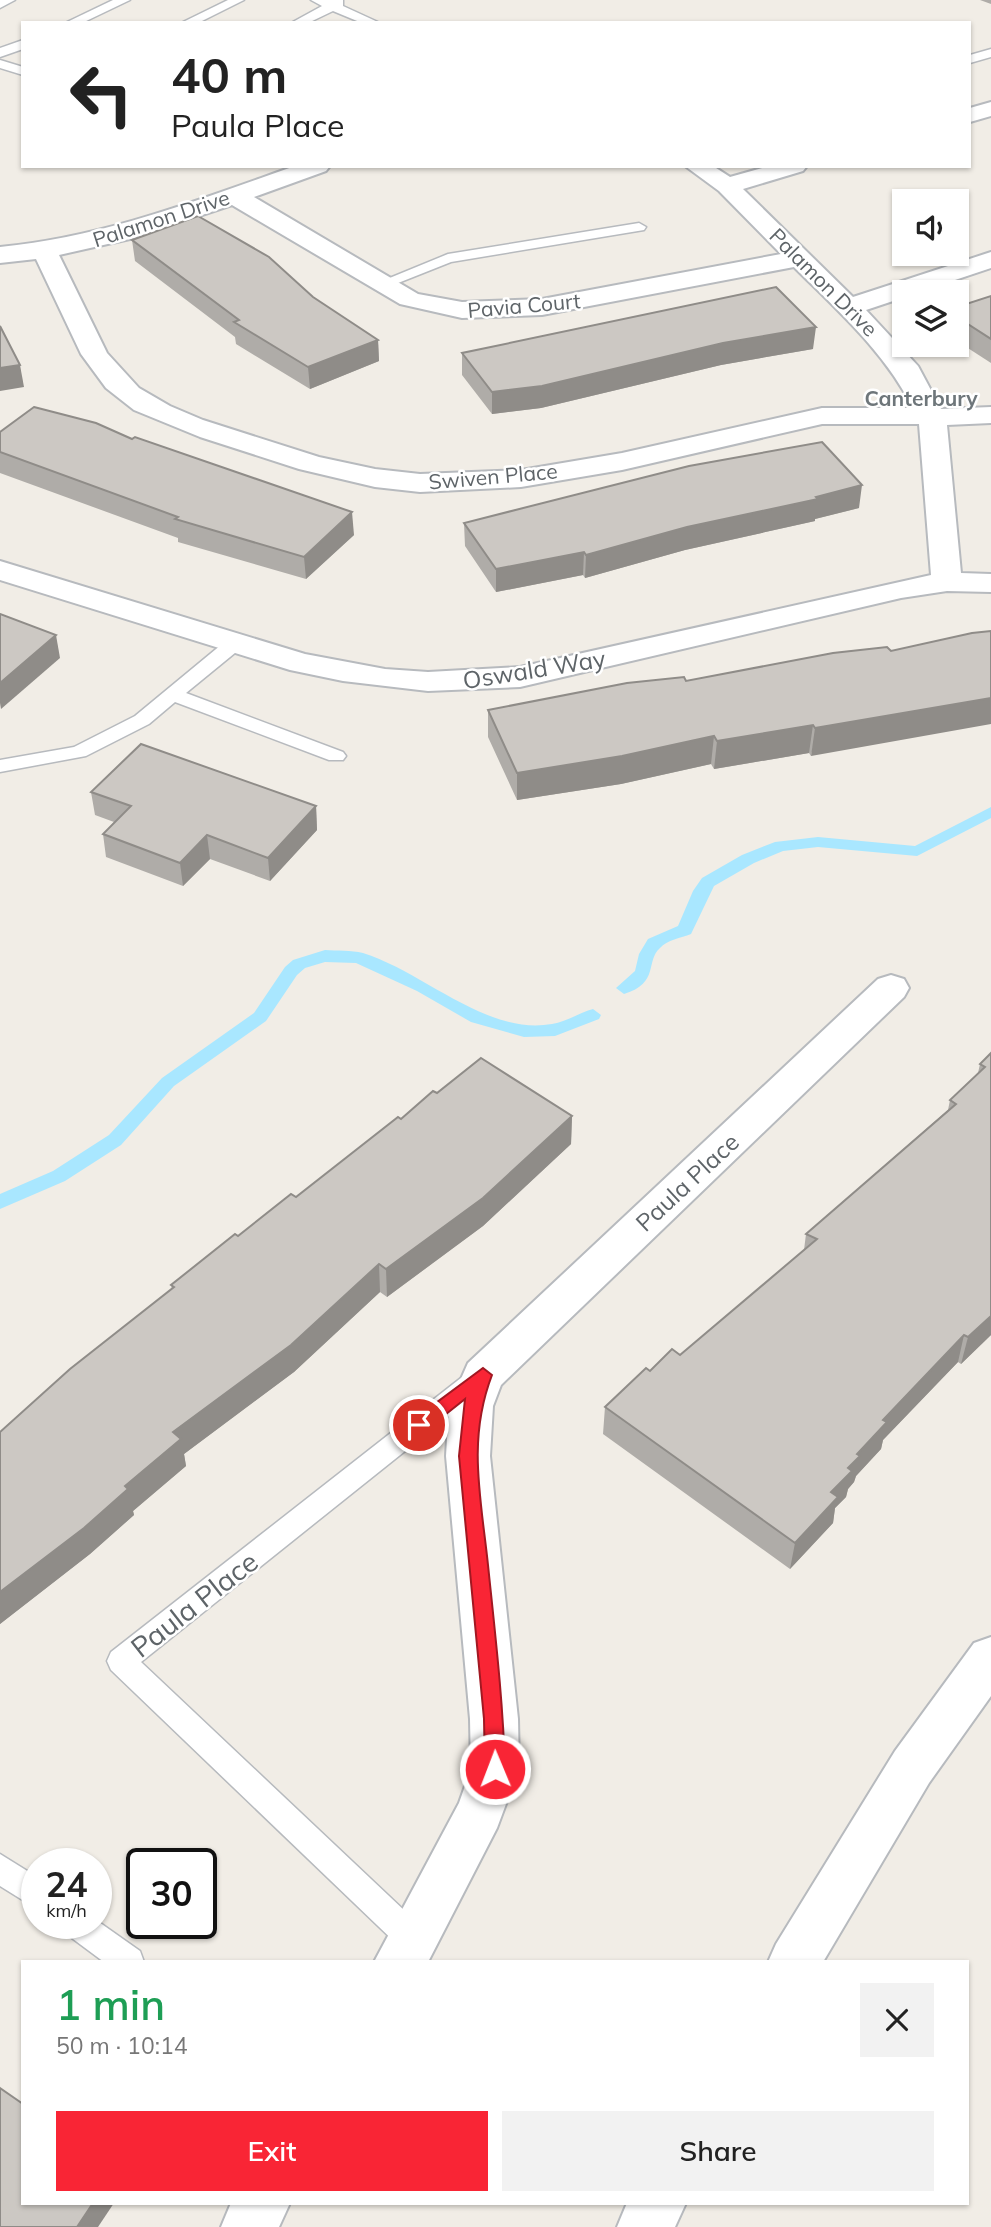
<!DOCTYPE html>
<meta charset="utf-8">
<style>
body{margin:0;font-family:Mulish,sans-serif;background:#f2f2f2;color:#222;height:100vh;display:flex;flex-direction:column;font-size:26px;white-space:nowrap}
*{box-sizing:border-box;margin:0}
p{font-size:23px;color:#767676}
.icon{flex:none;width:38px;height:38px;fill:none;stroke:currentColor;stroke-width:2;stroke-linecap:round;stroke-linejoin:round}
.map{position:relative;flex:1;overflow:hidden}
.details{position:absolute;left:21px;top:1960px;width:948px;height:245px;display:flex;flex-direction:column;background:#fff;border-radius:0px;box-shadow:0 2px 5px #0004}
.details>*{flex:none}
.hud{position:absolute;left:21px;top:21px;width:950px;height:147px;border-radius:0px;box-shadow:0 2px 5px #0004;background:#fff;color:#222;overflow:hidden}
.tools{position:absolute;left:892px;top:189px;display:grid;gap:14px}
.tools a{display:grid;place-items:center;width:77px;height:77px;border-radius:0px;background:#fff;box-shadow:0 2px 5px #0004;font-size:35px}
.speed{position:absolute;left:21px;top:1848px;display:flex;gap:14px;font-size:35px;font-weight:700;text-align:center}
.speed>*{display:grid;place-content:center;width:91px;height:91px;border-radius:50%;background:#fff;box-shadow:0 2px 5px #0004;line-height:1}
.speed small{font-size:18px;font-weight:400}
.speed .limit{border:4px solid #111;border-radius:10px;background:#fff;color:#111}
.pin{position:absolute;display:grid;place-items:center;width:60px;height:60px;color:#fff;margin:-30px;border:4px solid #fff;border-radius:50%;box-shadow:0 2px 7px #0007}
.me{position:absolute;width:77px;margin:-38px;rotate:359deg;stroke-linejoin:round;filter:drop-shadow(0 0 5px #0008)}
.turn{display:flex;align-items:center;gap:24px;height:147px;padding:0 35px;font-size:32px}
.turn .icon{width:91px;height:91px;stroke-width:2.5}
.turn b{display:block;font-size:49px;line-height:60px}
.round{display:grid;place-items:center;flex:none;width:74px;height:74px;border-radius:0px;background:#f2f2f2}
.summary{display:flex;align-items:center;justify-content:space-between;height:119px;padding:0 35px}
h1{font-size:42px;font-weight:600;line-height:52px;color:#1e9e55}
.action{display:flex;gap:14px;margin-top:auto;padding:14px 35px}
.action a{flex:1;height:80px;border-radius:0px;background:#f92535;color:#fff;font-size:28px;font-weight:600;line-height:80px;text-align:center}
.action a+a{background:#f2f2f2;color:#222}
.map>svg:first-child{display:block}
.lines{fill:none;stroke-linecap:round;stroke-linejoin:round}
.stream{fill:#a9e7ff;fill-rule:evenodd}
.service-casing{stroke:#b7babe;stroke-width:3}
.minor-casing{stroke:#b7babe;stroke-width:4}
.tertiary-casing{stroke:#b7babe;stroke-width:4}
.service{fill:#fff;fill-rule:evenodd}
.minor{fill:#fff;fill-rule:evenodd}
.tertiary{fill:#fff;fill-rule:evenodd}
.wall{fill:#afaca8}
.shaded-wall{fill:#8f8c88}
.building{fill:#ccc8c3;stroke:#8f8c88;stroke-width:2}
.route{fill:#f92535;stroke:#a21822;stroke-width:2}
.labels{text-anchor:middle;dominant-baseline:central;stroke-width:5;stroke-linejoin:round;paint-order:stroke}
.far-street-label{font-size:21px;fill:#5e6468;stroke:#fff}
.far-neighbourhood-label{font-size:21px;font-weight:bold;fill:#6e767a;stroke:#fff}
.street-label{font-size:24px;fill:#5e6468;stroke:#fff}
.near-street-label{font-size:28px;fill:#5e6468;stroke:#fff}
</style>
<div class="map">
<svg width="991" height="2227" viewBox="0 0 991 2227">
<rect width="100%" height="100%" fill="#f1ede6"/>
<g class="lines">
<!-- stream -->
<g class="stream">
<path d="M991 807V818L917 856 818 847 783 851 754 863 714 886 691 934C681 938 667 940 660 948 645 961 660 983 624 994L616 988 635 971 639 954 648 939 678 926 693 891 702 878 742 855 775 842 818 837 915 846Z"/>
<path d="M325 950C337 951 351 950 363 953 424 972 487 1036 552 1024 566 1022 579 1013 593 1009L601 1015 599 1019 555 1036 524 1037 471 1022 417 991 356 963 325 962 305 968 297 975 266 1021 174 1086 121 1145 65 1181 0 1209V1194L53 1171 109 1135 162 1078 254 1013 285 967 293 960Z"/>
</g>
<defs>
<g id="service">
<polygon points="0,0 15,0 0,8"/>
<polygon points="113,0 130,0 82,23 65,23"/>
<polygon points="228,0 244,0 198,23 181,23"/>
<polygon points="311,0 343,0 343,6 380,23 362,23 333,11 308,23 291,23 322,6"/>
<polygon points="23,40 23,49 0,57 0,48"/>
<polygon points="991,49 991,57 970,63 970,55"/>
<polygon points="0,60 23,67 23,75 0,68"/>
<polygon points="639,223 646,227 644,230 451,262 388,287 378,287 375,284 448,254"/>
<polygon points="234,638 241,640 243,644 241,648 186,693 343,752 346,756 343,760 329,760 175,702 149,724 86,756 0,772 0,760 74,747 135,716 227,640"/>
<polygon points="475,1371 484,1374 488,1381 484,1388 141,1662 424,1929 428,1939 424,1949 413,1954 402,1949 111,1670 107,1661 111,1652 466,1374"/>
<polygon points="0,1854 37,1877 37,1909 0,1886"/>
<polygon points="96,1920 140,1951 144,1962 104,1962 65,1933 61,1923 96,1923"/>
</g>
<g id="minor">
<polygon points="991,102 991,116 970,122 970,108"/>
<path d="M295 166H330L326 171 254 197 418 294 462 302 542 299 781 254 719 191 685 166H713L730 177 769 166H807L803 171 743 189 853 297 991 252V268L919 292H905V297L866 310 918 366 941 409 991 407V423L947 425 961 573 991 574V592L947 591 901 598 520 687 428 691 343 681 290 670 0 580V561L305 654 385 669 428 672 520 667 931 575 919 424H822L622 470 521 487 420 492 375 487 299 469 200 437 134 410 106 388 81 354 36 259 0 263V247C104 237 198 200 295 166ZM232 205 400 304 462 318 542 315 794 267C838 311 884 351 913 408H822L622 453 521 470 420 474 375 469 319 457 203 420 170 406 139 388 107 353 59 255 130 239Z"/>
<polygon points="891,975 904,979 909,988 904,997 501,1385 493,1406 490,1456 518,1719 519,1769 497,1828 428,1962 374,1962 459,1803 471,1769 470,1719 446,1456 449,1406 468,1363 878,979"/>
<polygon points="231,2203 290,2203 279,2227 221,2227"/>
</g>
<g id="tertiary">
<polygon points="991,1637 991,1696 929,1783 823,1962 768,1962 776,1944 895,1751 974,1643"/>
<polygon points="627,2203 686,2203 675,2227 617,2227"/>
</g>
</defs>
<!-- service casing -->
<use href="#service" class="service-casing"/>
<!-- minor casing -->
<use href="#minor" class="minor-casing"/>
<!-- tertiary casing -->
<use href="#tertiary" class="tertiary-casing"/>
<!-- service -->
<use href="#service" class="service"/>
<!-- minor -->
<use href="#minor" class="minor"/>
<!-- tertiary -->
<use href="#tertiary" class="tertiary"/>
</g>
<!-- wall -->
<g class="wall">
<polygon points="980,0 991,0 991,4"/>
<polygon points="132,240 313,297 378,340 379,361 310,389 236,344 235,337 135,261"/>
<polygon points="991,296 991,363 957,341 957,307"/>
<polygon points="813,349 721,365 541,408 492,414 462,375 462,353"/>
<polygon points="0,432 354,535 306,579 178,542 178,538 0,473"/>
<polygon points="859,508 815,519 815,521 685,550 585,578 583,575 496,592 465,546 464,523"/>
<polygon points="833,653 811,756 809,753 714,769 711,764 621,784 517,800 488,737 488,710 686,681"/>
<polygon points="91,792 316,806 317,830 270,881 210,859 183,886 106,857 103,834 114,822 95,815"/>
<polygon points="991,1053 991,1335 961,1364 958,1362 883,1440 881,1449 856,1476 854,1482 848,1489 846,1497 835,1508 833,1523 790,1569 603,1434 605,1407 650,1371 680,1355 804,1250 806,1234 948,1110 950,1100 978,1073 980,1064"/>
<polygon points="437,1093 572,1116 571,1144 483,1226 387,1297 380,1292 294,1372 184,1454 186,1466 133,1511 134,1515 90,1554 0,1624 0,1432 172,1289 171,1285 238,1236 296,1197"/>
</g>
<!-- shaded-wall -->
<g class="shaded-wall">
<polygon points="816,327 813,349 721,365 541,408 492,414 492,392 723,343"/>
<polygon points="378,340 379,361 310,389 308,367"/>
<polygon points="20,365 24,387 0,391 0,368"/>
<polygon points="862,485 859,508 815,519 815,521 685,550 585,578 586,555 687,527"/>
<polygon points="352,512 354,535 306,579 304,557"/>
<polygon points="584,552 583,575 496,592 496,569"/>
<polygon points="56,635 60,658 1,709 0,703 0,683"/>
<polygon points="991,698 991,724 811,756 815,728"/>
<polygon points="813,725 809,753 714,769 717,741"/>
<polygon points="714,736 711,764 621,784 517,800 517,773"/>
<polygon points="316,806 317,830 270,881 268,858"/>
<polygon points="207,835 210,859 183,886 180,863"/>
<polygon points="572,1116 571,1144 483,1226 387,1297 386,1269"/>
<polygon points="379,1264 380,1292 294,1372 184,1454 186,1466 133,1511 134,1515 90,1554 0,1624 0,1592 125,1486 173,1432"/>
<polygon points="991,1316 991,1335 961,1364 968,1337"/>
<polygon points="964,1335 958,1362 883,1440 881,1449 856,1476 854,1482 848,1489 846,1497 835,1508 833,1523 790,1569 795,1543 857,1454 883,1420"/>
<polygon points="93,2203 114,2203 98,2227 77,2227"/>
</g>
<!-- building -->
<g class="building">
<polygon points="198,216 269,257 313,297 378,340 308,367 234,322 239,320 132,240"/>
<polygon points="776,287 816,327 723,343 542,386 492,392 462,353"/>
<polygon points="991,296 991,339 957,317 957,307"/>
<polygon points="0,326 20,365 0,368"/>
<polygon points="34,407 96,423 132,439 135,437 352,512 304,557 175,519 178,517 0,452 0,432"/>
<polygon points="822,442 862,485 816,497 818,499 687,527 586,555 584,552 496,569 464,523 689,466"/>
<polygon points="0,614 56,635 0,683"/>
<polygon points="991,631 991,698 815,728 813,725 717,741 714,736 622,756 517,773 488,710 627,683 684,677 686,681 833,653 887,647 891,651 972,633"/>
<polygon points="141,744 316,806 268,858 207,835 180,863 103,834 131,806 91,792"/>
<polygon points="991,1053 991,1316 968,1337 964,1335 883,1420 887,1422 857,1454 860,1456 848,1468 852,1471 831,1492 838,1497 795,1543 605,1407 646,1368 650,1371 672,1349 680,1355 817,1239 806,1234 956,1104 950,1100 985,1067 980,1064"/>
<polygon points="481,1058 572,1116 483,1198 386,1269 379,1264 291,1345 173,1432 181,1439 125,1486 128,1489 84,1528 0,1592 0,1432 70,1369 174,1287 171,1285 235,1234 238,1236 291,1194 296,1197 398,1117 401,1119 433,1091 437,1093"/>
<polygon points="0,2088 23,2104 23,2203 93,2203 77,2227 0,2227"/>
</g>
<!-- route -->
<path class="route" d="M483 1368 492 1375C467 1440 481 1498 488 1565 495 1633 503 1700 505 1769L502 1775 495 1778 488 1775 485 1769 484 1719 459 1456 465 1399 426 1430H413L411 1425 413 1420Z"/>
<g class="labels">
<!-- far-street labels -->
<g class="far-street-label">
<text transform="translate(161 218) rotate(-18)">Palamon Drive</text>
<text transform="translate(824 282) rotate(45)">Palamon Drive</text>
<text transform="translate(524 305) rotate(-5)">Pavia Court</text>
<text transform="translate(493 476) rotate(-5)">Swiven Place</text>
</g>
<!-- far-neighbourhood labels -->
<g class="far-neighbourhood-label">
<text x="921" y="398">Canterbury</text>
</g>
<!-- street labels -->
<g class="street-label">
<text transform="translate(534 669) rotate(-9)">Oswald Way</text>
<text transform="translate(687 1182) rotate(-43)">Paula Place</text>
</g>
<!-- near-street labels -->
<g class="near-street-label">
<text transform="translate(194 1604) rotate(-38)">Paula Place</text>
</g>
</g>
</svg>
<div class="tools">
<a><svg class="icon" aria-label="sound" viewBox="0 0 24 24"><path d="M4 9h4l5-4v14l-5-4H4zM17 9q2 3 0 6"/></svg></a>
<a><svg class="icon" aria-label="layers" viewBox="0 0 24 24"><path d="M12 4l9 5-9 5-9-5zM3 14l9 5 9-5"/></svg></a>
</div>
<div class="speed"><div>24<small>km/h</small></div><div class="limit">30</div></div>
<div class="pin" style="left:419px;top:1425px;background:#d93025"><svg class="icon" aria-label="arrive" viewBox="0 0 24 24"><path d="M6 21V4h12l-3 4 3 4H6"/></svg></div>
<svg class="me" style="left:495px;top:1769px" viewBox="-20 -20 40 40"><circle r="17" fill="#f92535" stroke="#fff" stroke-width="3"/><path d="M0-11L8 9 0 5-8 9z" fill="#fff"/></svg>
<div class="hud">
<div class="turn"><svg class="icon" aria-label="left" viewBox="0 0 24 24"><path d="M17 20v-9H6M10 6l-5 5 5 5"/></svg><div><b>40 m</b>Paula Place</div></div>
</div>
<section class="details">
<div class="summary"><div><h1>1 min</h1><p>50 m · 10:14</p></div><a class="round"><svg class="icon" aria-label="close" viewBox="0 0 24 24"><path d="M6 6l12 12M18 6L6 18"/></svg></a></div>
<div class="action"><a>Exit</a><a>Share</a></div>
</section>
</div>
